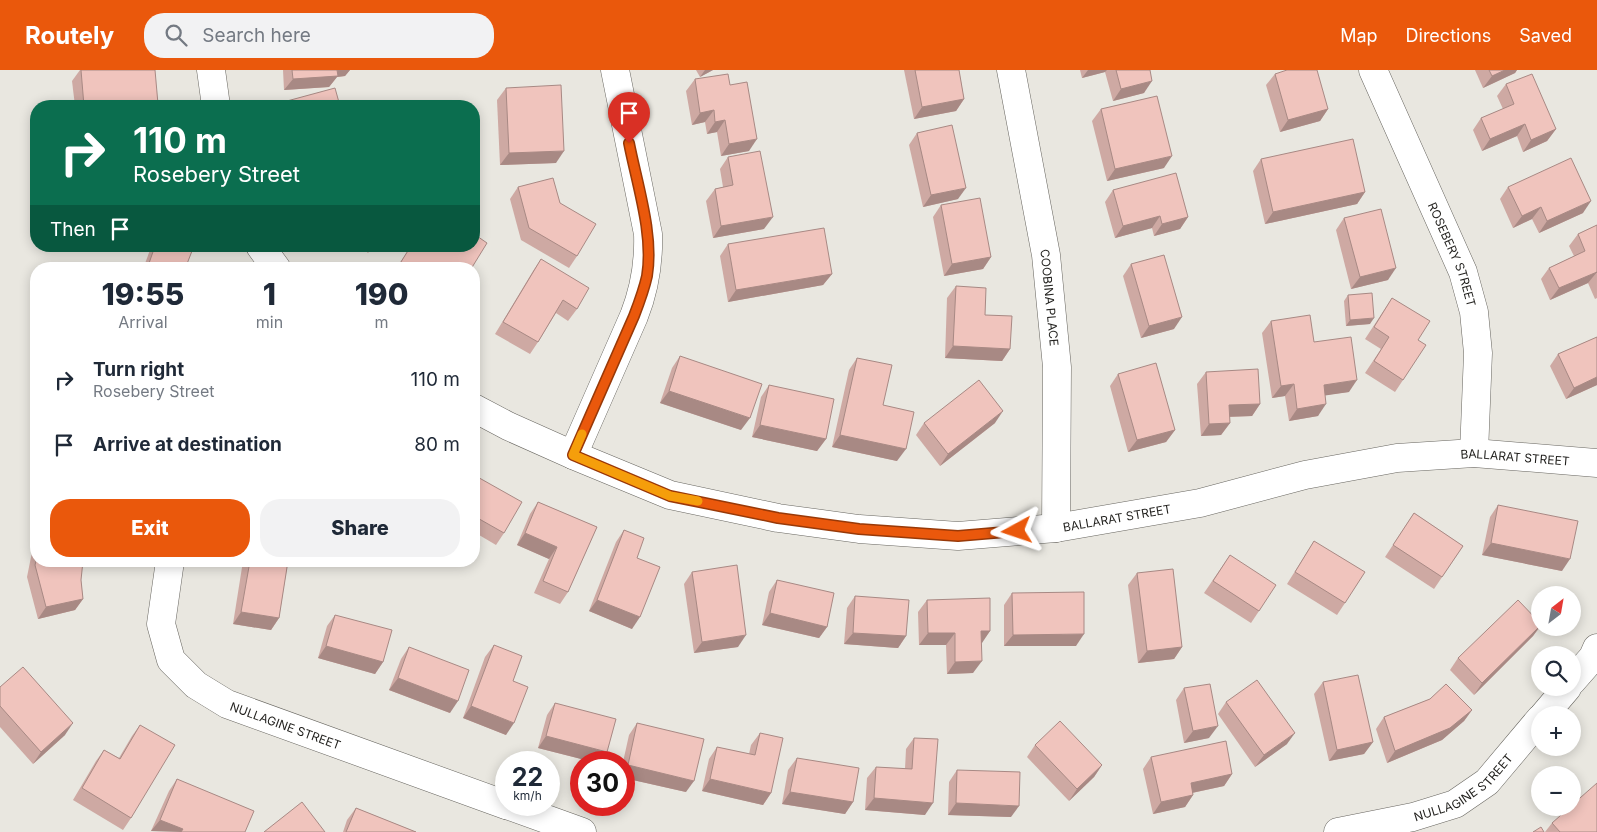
<!DOCTYPE html>
<meta charset="utf-8">
<style>
body{margin:0;font-family:Inter,sans-serif;background:#f2f2f3;color:#1f2937;height:100vh;display:flex;flex-direction:column;font-size:19px;white-space:nowrap}
*{box-sizing:border-box;margin:0}
p{font-size:16px;color:#747a83}
.icon{flex:none;width:28px;height:28px;fill:none;stroke:currentColor;stroke-width:2;stroke-linecap:round;stroke-linejoin:round}
.map{position:relative;flex:1;overflow:hidden}
.drawer{position:absolute;left:30px;top:192px;width:450px;height:305px;display:flex;flex-direction:column;background:#fff;border-radius:20px;box-shadow:0 2px 12px #0003}
.drawer>*{flex:none}
.banner{position:absolute;left:30px;top:30px;width:450px;height:152px;border-radius:20px;box-shadow:0 2px 12px #0003;background:#0b6e4f;color:#fff;overflow:hidden}
.needle{width:32px;rotate:31deg}
.fabs{position:absolute;left:1531px;top:516px;display:grid;gap:10px}
.fabs a{display:grid;place-items:center;width:50px;height:50px;border-radius:50%;background:#fff;box-shadow:0 2px 12px #0003;font-size:25px}
.speed{position:absolute;left:495px;top:681px;display:flex;gap:10px;font-size:25px;font-weight:700;text-align:center}
.speed>*{display:grid;place-content:center;width:65px;height:65px;border-radius:50%;background:#fff;box-shadow:0 2px 12px #0003;line-height:1}
.speed small{font-size:12px;font-weight:400}
.speed .limit{border:8px solid #d22;background:#fff;color:#111}
.pin{position:absolute;display:grid;place-items:center;width:42px;height:42px;color:#fff;margin:-51px -21px;border-radius:50% 50% 50% 0;rotate:-45deg;box-shadow:0 0 5px #0007}
.pin .icon{rotate:45deg}
.me{position:absolute;width:55px;margin:-28px;rotate:265deg;stroke-linejoin:round;filter:drop-shadow(0 0 4px #0008)}
.turn{display:flex;align-items:center;gap:18px;height:105px;padding:0 20px;font-size:22px}
.turn .icon{width:65px;height:65px;stroke-width:2.5}
.turn b{display:block;font-size:35px;line-height:42px}
.then{display:flex;align-items:center;height:48px;padding:0 20px;background:#0003;gap:10px;font-size:19px}
.eta{display:flex;justify-content:space-evenly;align-items:center;height:85px;text-align:center}
.eta b{font-size:30px;font-weight:800;line-height:35px}
.cta{display:flex;gap:10px;margin-top:auto;padding:10px 20px}
.cta a{flex:1;height:58px;border-radius:20px;background:#ea580c;color:#fff;font-size:20px;font-weight:800;line-height:58px;text-align:center}
.cta a+a{background:#f2f2f3;color:#1f2937}
ul{padding:0;list-style:none}
li{display:flex;align-items:center;gap:15px;height:65px;padding:0 20px}
li div{flex:1}
li b{display:block;font-size:19px}
li em{font-style:normal}
header{display:flex;align-items:center;gap:30px;box-sizing:border-box;height:70px;padding:0 25px;background:#ea580c;color:#fff}
header strong{font-size:24px}
nav{display:flex;gap:28px;margin-inline-start:auto;font-size:18px}
.search{width:350px;height:45px;background:#f2f2f3;display:flex;align-items:center;gap:12px;box-sizing:border-box;padding:0 18px;border-radius:20px;color:#747a83;font-size:19px}
.map>svg:first-child{display:block}
.lines{fill:none;stroke-linecap:round;stroke-linejoin:round}
.minor-casing{stroke:#686660;stroke-width:29}
.minor{stroke:#fff;stroke-width:28}
.wall{fill:#cea9a3}
.shaded-wall{fill:#a88984}
.building{fill:#f0c4bd;stroke:#a88984}
.route-casing{stroke:#983908;stroke-width:12}
.route{stroke:#ea580c;stroke-width:9}
.slow{stroke:#f59e0b;stroke-width:9}
.labels{text-anchor:middle;dominant-baseline:central;stroke-width:4;stroke-linejoin:round;paint-order:stroke}
.street-label{font-size:12px;fill:#201f1c;stroke:#f7f5ed}
</style>
<header>
<strong>Routely</strong>
<div class="search"><svg class="icon" aria-label="search" viewBox="0 0 24 24"><circle cx="10" cy="10" r="6"/><path d="M15 15l6 6"/></svg>Search here</div>
<nav><a>Map</a><a>Directions</a><a>Saved</a></nav>
</header>
<div class="map">
<svg width="1597" height="762" viewBox="0 0 1597 762">
<rect width="100%" height="100%" fill="#e9e7e0"/>
<g class="lines">
<defs>
<g id="minor">
<polyline points="211,0 216,36"/>
<path id="s1" d="M1011 0 1046 185 1057 297 1056 458"/>
<path id="s2" d="M1373 0 1463 202 1474 242 1478 283 1474 383"/>
<polyline points="260,176 277,199"/>
<path id="s3" d="M474 338 508 356 573 385 670 425 778 448 859 459 958 466 1056 458 1200 433 1305 405 1397 388 1474 383 1597 393"/>
<path d="M573 385 634 246C645 218 649 193 648 164L615 0"/>
<path id="s4" d="M170 491 161 554 171 590 196 615 227 634 506 735"/>
<polyline points="1572,611 1593,587 1597,578"/>
<polyline points="1544,645 1567,618"/>
<polyline points="507,735 582,762"/>
<path id="s5" d="M1338 762 1413 747 1455 734 1487 712 1540 649"/>
</g>
</defs>
<!-- minor casing -->
<use href="#minor" class="minor-casing"/>
<!-- minor -->
<use href="#minor" class="minor"/>
</g>
<!-- wall -->
<g class="wall">
<polygon points="80,0 81,0 157,36 75,36 72,11"/>
<polygon points="283,0 350,0 345,6 337,7 329,17 284,20"/>
<polygon points="696,0 713,0 700,7"/>
<polygon points="904,0 959,0 964,29 956,41 914,49"/>
<polygon points="1080,0 1150,0 1144,23 1113,31 1105,2 1082,8"/>
<polygon points="1475,0 1517,0 1515,3 1483,18"/>
<polygon points="1275,4 1328,39 1320,51 1280,62 1266,15"/>
<polygon points="695,9 730,15 749,81 721,86 717,62 707,64 705,52 692,55 686,21"/>
<polygon points="1506,14 1556,59 1547,71 1523,82 1517,66 1482,81 1473,60 1481,48 1503,39 1497,26"/>
<polygon points="506,18 556,93 500,95 497,30"/>
<polygon points="287,31 340,36 284,36"/>
<polygon points="1101,39 1164,98 1107,111 1092,51"/>
<polygon points="917,63 958,129 923,137 909,75"/>
<polygon points="728,87 764,159 713,168 706,131 715,119 723,117 720,99"/>
<polygon points="1261,89 1365,122 1357,134 1265,154 1253,101"/>
<polygon points="518,117 560,133 577,186 569,198 521,170 510,129"/>
<polygon points="1508,117 1583,143 1539,163 1532,149 1513,158 1500,129"/>
<polygon points="1113,120 1188,147 1180,159 1154,166 1152,158 1115,168 1105,132"/>
<polygon points="941,135 991,187 983,199 944,206 933,147"/>
<polygon points="1344,148 1388,210 1351,219 1336,160"/>
<polygon points="1597,155 1597,228 1595,229 1588,213 1550,230 1541,209 1549,198 1574,186 1569,176 1578,164"/>
<polygon points="728,174 832,204 823,215 728,232 720,186"/>
<polygon points="153,176 179,176 185,199 143,199 150,180"/>
<polygon points="360,176 374,176 368,183"/>
<polygon points="411,176 474,176 471,199 396,199"/>
<polygon points="541,189 577,239 568,251 556,243 538,272 530,284 495,264 533,201"/>
<polygon points="1131,194 1174,259 1141,268 1123,206"/>
<polygon points="956,216 985,245 1010,279 1002,291 945,288 947,228"/>
<polygon points="1348,225 1370,254 1346,256 1344,231"/>
<polygon points="1392,228 1418,270 1403,310 1395,322 1365,303 1381,279 1365,269"/>
<polygon points="1271,251 1314,272 1349,322 1325,325 1318,346 1289,351 1285,326 1272,328 1262,263"/>
<polygon points="1597,267 1597,315 1566,329 1550,296 1558,284"/>
<polygon points="680,286 741,360 660,333 672,298"/>
<polygon points="857,288 883,335 897,391 832,377 849,300"/>
<polygon points="1206,302 1260,334 1252,346 1229,347 1230,353 1221,365 1201,366 1197,314"/>
<polygon points="1118,304 1175,360 1166,372 1128,382 1110,316"/>
<polygon points="769,315 826,369 817,381 752,367 761,327"/>
<polygon points="924,353 995,353 940,396 916,365"/>
<polygon points="474,405 504,463 496,475 474,462"/>
<polygon points="36,411 36,434 33,434"/>
<polygon points="538,432 597,457 568,522 560,534 534,523 549,489 517,475 530,444"/>
<polygon points="1498,435 1562,501 1482,485 1490,447"/>
<polygon points="1414,443 1463,476 1434,519 1385,487"/>
<polygon points="624,460 637,488 632,559 589,541 616,472"/>
<polygon points="36,462 36,491 81,510 83,529 75,540 38,549 27,507"/>
<polygon points="1314,471 1345,533 1337,545 1287,514"/>
<polygon points="1230,485 1259,541 1251,553 1204,523"/>
<polygon points="243,491 288,491 279,548 271,560 233,554"/>
<polygon points="692,502 738,577 694,583 684,514"/>
<polygon points="1137,503 1182,577 1174,589 1138,593 1128,515"/>
<polygon points="777,510 827,557 819,568 762,555 769,522"/>
<polygon points="1012,523 1076,576 1004,576 1004,535"/>
<polygon points="855,526 906,566 898,578 844,574 847,538"/>
<polygon points="927,530 990,561 981,573 973,603 947,604 946,575 919,575 918,542"/>
<polygon points="335,545 383,592 375,604 318,588 327,556"/>
<polygon points="1540,553 1540,557 1533,566 1474,625 1450,600 1458,588"/>
<polygon points="494,575 513,611 506,665 463,648 485,587"/>
<polygon points="409,577 450,643 389,620 401,589"/>
<polygon points="1323,612 1373,672 1364,684 1329,691 1314,624"/>
<polygon points="0,617 65,665 33,694 0,657"/>
<polygon points="1184,618 1209,668 1184,673 1176,630"/>
<polygon points="1430,629 1472,640 1464,651 1442,670 1387,693 1376,659 1384,647"/>
<polygon points="1226,632 1287,674 1255,697 1218,644"/>
<polygon points="555,633 607,682 600,692 593,692 538,678 547,645"/>
<polygon points="637,653 686,722 624,708 624,692 623,692 629,665"/>
<polygon points="140,655 131,748 123,760 73,730 96,691 104,680 119,688 132,666"/>
<polygon points="760,663 771,723 763,735 702,721 709,689 717,677 749,684 751,675"/>
<polygon points="914,668 925,745 865,740 867,708 876,697 905,699 906,679"/>
<polygon points="1035,675 1102,695 1094,707 1069,731 1027,687"/>
<polygon points="1151,687 1232,704 1224,716 1192,723 1193,725 1185,737 1153,744 1143,699"/>
<polygon points="797,688 853,732 845,744 782,734 788,700"/>
<polygon points="957,700 1011,747 948,745 949,712"/>
<polygon points="177,709 245,762 151,761 169,721"/>
<polygon points="356,738 416,762 343,762 347,750"/>
<polygon points="1552,753 1597,762 1545,762"/>
</g>
<!-- shaded-wall -->
<g class="shaded-wall">
<polygon points="334,0 350,0 345,6 337,7 329,17 284,20 293,9"/>
<polygon points="705,0 713,0 700,7"/>
<polygon points="1088,0 1107,0 1105,2 1082,8"/>
<polygon points="1505,0 1517,0 1515,3 1483,18 1492,6"/>
<polygon points="1152,11 1144,23 1113,31 1121,19"/>
<polygon points="964,29 956,41 914,49 922,37"/>
<polygon points="158,34 157,36 134,36"/>
<polygon points="1328,39 1320,51 1280,62 1288,50"/>
<polygon points="714,40 705,52 692,55 700,43"/>
<polygon points="725,50 717,62 707,64 715,52"/>
<polygon points="1525,54 1517,66 1482,81 1490,69"/>
<polygon points="1556,59 1547,71 1523,82 1531,70"/>
<polygon points="757,69 749,81 721,86 729,74"/>
<polygon points="564,81 556,93 500,95 509,83"/>
<polygon points="1172,86 1164,98 1107,111 1115,99"/>
<polygon points="966,118 958,129 923,137 931,125"/>
<polygon points="1365,122 1357,134 1265,154 1273,142"/>
<polygon points="1591,131 1583,143 1539,163 1547,151"/>
<polygon points="1541,137 1532,149 1513,158 1522,146"/>
<polygon points="1160,146 1152,158 1115,168 1123,156"/>
<polygon points="773,147 764,159 713,168 721,156"/>
<polygon points="1188,147 1180,159 1154,166 1162,154"/>
<polygon points="991,187 983,199 944,206 952,194"/>
<polygon points="1396,198 1388,210 1351,219 1360,207"/>
<polygon points="1597,202 1588,213 1550,230 1559,218"/>
<polygon points="832,204 823,215 728,232 736,220"/>
<polygon points="1182,247 1174,259 1141,268 1149,256"/>
<polygon points="1374,248 1370,254 1346,256 1350,250"/>
<polygon points="953,276 1010,279 1002,291 945,288"/>
<polygon points="1597,307 1597,315 1566,329 1574,318"/>
<polygon points="1357,310 1349,322 1315,327 1324,315"/>
<polygon points="1294,314 1285,326 1272,328 1281,316"/>
<polygon points="669,321 750,348 741,360 660,333"/>
<polygon points="1260,334 1252,346 1221,347 1229,335"/>
<polygon points="1326,334 1318,346 1289,351 1297,339"/>
<polygon points="1003,341 995,353 940,396 948,384"/>
<polygon points="1230,353 1221,365 1201,366 1209,354"/>
<polygon points="760,355 826,369 817,381 752,367"/>
<polygon points="1175,360 1166,372 1128,382 1137,370"/>
<polygon points="840,365 906,379 897,391 832,377"/>
<polygon points="36,428 36,434 33,434"/>
<polygon points="525,463 557,477 549,489 517,475"/>
<polygon points="1491,473 1570,489 1562,501 1482,485"/>
<polygon points="83,529 75,540 38,549 46,537"/>
<polygon points="597,530 640,547 632,559 589,541"/>
<polygon points="241,542 279,548 271,560 233,554"/>
<polygon points="770,543 827,557 819,568 762,555"/>
<polygon points="1540,556 1533,566 1474,625 1482,613"/>
<polygon points="981,561 990,561 982,573 973,573"/>
<polygon points="853,563 906,566 898,578 844,574"/>
<polygon points="928,563 955,563 946,575 919,575"/>
<polygon points="1084,564 1076,576 1004,576 1013,565"/>
<polygon points="746,565 738,577 694,583 702,572"/>
<polygon points="326,576 383,592 375,604 318,588"/>
<polygon points="1182,577 1174,589 1138,593 1147,581"/>
<polygon points="982,591 973,603 947,604 955,592"/>
<polygon points="398,608 458,631 450,643 389,620"/>
<polygon points="471,636 514,653 506,665 463,648"/>
<polygon points="1472,640 1464,651 1442,670 1387,693 1395,681"/>
<polygon points="73,653 65,665 33,694 41,682"/>
<polygon points="1218,656 1209,668 1184,673 1193,661"/>
<polygon points="1295,663 1287,674 1255,697 1264,685"/>
<polygon points="546,666 607,682 600,692 593,692 538,678"/>
<polygon points="1373,672 1364,684 1329,691 1337,680"/>
<polygon points="628,695 694,711 686,722 624,708 624,701"/>
<polygon points="1102,695 1094,707 1069,731 1077,719"/>
<polygon points="1232,704 1224,716 1182,725 1191,713"/>
<polygon points="710,709 771,723 763,735 702,721"/>
<polygon points="790,722 853,732 845,744 782,734"/>
<polygon points="1193,725 1185,737 1153,744 1161,732"/>
<polygon points="874,728 933,733 925,745 865,740"/>
<polygon points="956,733 1019,736 1011,747 948,745"/>
<polygon points="160,750 183,759 181,762 151,761"/>
</g>
<!-- building -->
<g class="building">
<polygon points="81,0 155,0 158,34 134,36 84,36"/>
<polygon points="292,0 337,0 338,6 293,9"/>
<polygon points="915,0 959,0 964,29 922,37"/>
<polygon points="1116,0 1150,0 1152,11 1121,19"/>
<polygon points="1287,0 1317,0 1328,39 1288,50 1275,4"/>
<polygon points="1489,0 1505,0 1492,6"/>
<polygon points="728,4 730,15 747,12 757,69 729,74 725,50 715,52 714,40 700,43 695,9"/>
<polygon points="1532,4 1556,59 1531,70 1525,54 1490,69 1481,48 1514,34 1506,14"/>
<polygon points="561,15 564,81 509,83 506,18"/>
<polygon points="335,18 340,36 288,36 287,31"/>
<polygon points="1157,26 1172,86 1115,99 1101,39"/>
<polygon points="952,55 966,118 931,125 917,63"/>
<polygon points="1353,69 1365,122 1273,142 1261,89"/>
<polygon points="760,81 773,147 721,156 715,119 733,115 728,87"/>
<polygon points="1571,88 1591,131 1547,151 1541,137 1522,146 1508,117"/>
<polygon points="1176,103 1188,147 1162,154 1160,146 1123,156 1113,120"/>
<polygon points="553,108 560,133 596,154 577,186 529,158 518,117"/>
<polygon points="980,128 991,187 952,194 941,135"/>
<polygon points="1381,139 1396,198 1360,207 1344,148"/>
<polygon points="1597,155 1597,203 1597,202 1559,218 1549,198 1585,181 1578,164"/>
<polygon points="824,158 832,204 736,220 728,174"/>
<polygon points="474,164 487,173 471,199 404,199 399,195 411,176 474,176"/>
<polygon points="155,176 179,176 192,181 185,199 147,199"/>
<polygon points="1164,185 1182,247 1149,256 1131,194"/>
<polygon points="541,189 589,218 577,239 563,230 538,272 503,252"/>
<polygon points="956,216 986,218 985,245 1012,246 1010,279 953,276"/>
<polygon points="1372,223 1374,248 1350,250 1348,225"/>
<polygon points="1392,228 1430,251 1418,270 1426,275 1403,310 1374,291 1389,267 1374,257"/>
<polygon points="1310,245 1314,272 1351,267 1357,310 1324,315 1326,334 1297,339 1294,314 1281,316 1271,251"/>
<polygon points="1597,267 1597,307 1574,318 1558,284"/>
<polygon points="680,286 762,314 750,348 669,321"/>
<polygon points="857,288 892,295 883,335 914,342 906,379 840,365"/>
<polygon points="1156,293 1175,360 1137,370 1118,304"/>
<polygon points="1258,299 1260,334 1229,335 1230,353 1209,354 1206,302"/>
<polygon points="979,310 1003,341 948,384 924,353"/>
<polygon points="769,315 834,329 826,369 760,355"/>
<polygon points="474,405 522,432 504,463 474,446"/>
<polygon points="538,432 597,457 568,522 543,511 557,477 525,463"/>
<polygon points="1498,435 1578,451 1570,489 1491,473"/>
<polygon points="1414,443 1463,476 1442,507 1393,475"/>
<polygon points="624,460 644,468 637,488 660,497 640,547 597,530"/>
<polygon points="1314,471 1365,502 1345,533 1295,502"/>
<polygon points="1230,485 1276,515 1259,541 1213,511"/>
<polygon points="36,491 83,491 81,510 83,529 46,537 35,495"/>
<polygon points="250,491 288,491 279,548 241,542"/>
<polygon points="737,495 746,565 702,572 692,502"/>
<polygon points="1173,499 1182,577 1147,581 1137,503"/>
<polygon points="777,510 834,523 827,557 770,543"/>
<polygon points="1084,522 1084,564 1013,565 1012,523"/>
<polygon points="855,526 909,530 906,566 853,563"/>
<polygon points="990,528 990,561 981,561 982,591 955,592 955,563 928,563 927,530"/>
<polygon points="1518,530 1540,553 1540,556 1482,613 1458,588"/>
<polygon points="335,545 392,560 383,592 326,576"/>
<polygon points="494,575 522,586 513,611 528,617 514,653 471,636"/>
<polygon points="409,577 469,600 458,631 398,608"/>
<polygon points="23,597 73,653 41,682 0,636 0,617"/>
<polygon points="1358,605 1373,672 1337,680 1323,612"/>
<polygon points="1257,610 1295,663 1264,685 1226,632"/>
<polygon points="1210,614 1218,656 1193,661 1184,618"/>
<polygon points="1446,614 1472,640 1450,658 1395,681 1384,647 1430,629"/>
<polygon points="555,633 616,649 607,682 546,666"/>
<polygon points="1060,651 1102,695 1077,719 1035,675"/>
<polygon points="637,653 704,669 694,711 628,695"/>
<polygon points="140,655 175,675 131,748 82,718 104,680 120,689"/>
<polygon points="760,663 783,668 771,723 710,709 717,677 755,685"/>
<polygon points="914,668 938,669 933,733 874,728 876,697 912,699"/>
<polygon points="1226,671 1232,704 1191,713 1193,725 1161,732 1151,687"/>
<polygon points="797,688 859,698 853,732 790,722"/>
<polygon points="957,700 1020,702 1019,736 956,733"/>
<polygon points="177,709 254,741 245,762 181,762 183,759 160,750"/>
<polygon points="1597,713 1597,762 1560,762 1552,753 1569,738 1572,738 1572,735"/>
<polygon points="302,732 325,762 264,762"/>
<polygon points="356,738 416,762 346,762"/>
<polygon points="1541,757 1544,762 1533,762"/>
</g>
<g class="lines">
<defs>
<path id="route" d="M629 73C637 114 654 165 647 206 644 220 639 233 634 246L573 385 670 426 778 448 859 459 958 466 1017 461"/>
</defs>
<!-- route casing -->
<use href="#route" class="route-casing"/>
<!-- route -->
<use href="#route" class="route"/>
<!-- slow -->
<polyline class="slow" points="582,364 573,385 670,426 698,431"/>
</g>
<g class="labels">
<!-- street labels -->
<g class="street-label">
<text stroke="none"><textPath href="#s2" startOffset="201">ROSEBERY STREET</textPath></text>
<text stroke="none"><textPath href="#s1" startOffset="231">COOBINA PLACE</textPath></text>
<text stroke="none"><textPath href="#s3" startOffset="1071">BALLARAT STREET</textPath></text>
<text stroke="none"><textPath href="#s3" startOffset="666">BALLARAT STREET</textPath></text>
<text stroke="none"><textPath href="#s4" startOffset="235">NULLAGINE STREET</textPath></text>
<text stroke="none"><textPath href="#s5" startOffset="136">NULLAGINE STREET</textPath></text>
</g>
</g>
</svg>
<div class="fabs">
<a><svg class="needle" viewBox="-14 -14 28 28"><path d="M0-13l5 13h-10z" fill="#e53935"/><path d="M0 13l5-13h-10z" fill="#747a83"/></svg></a>
<a><svg class="icon" aria-label="search" viewBox="0 0 24 24"><circle cx="10" cy="10" r="6"/><path d="M15 15l6 6"/></svg></a>
<a>+</a>
<a>−</a>
</div>
<div class="speed"><div>22<small>km/h</small></div><div class="limit">30</div></div>
<div class="pin" style="left:629px;top:73px;background:#d93025"><svg class="icon" aria-label="arrive" viewBox="0 0 24 24"><path d="M6 21V4h12l-3 4 3 4H6"/></svg></div>
<svg class="me" style="left:1017px;top:461px" viewBox="-20 -20 40 40"><path d="M0-17L14 15 0 8-14 15z" fill="#ea580c" stroke="#fff" stroke-width="4"/></svg>
<div class="banner">
<div class="turn"><svg class="icon" aria-label="right" viewBox="0 0 24 24"><path d="M7 20v-9h11M14 6l5 5-5 5"/></svg><div><b>110 m</b>Rosebery Street</div></div>
<div class="then">Then<svg class="icon" aria-label="arrive" viewBox="0 0 24 24"><path d="M6 21V4h12l-3 4 3 4H6"/></svg></div>
</div>
<section class="drawer">
<div class="eta">
<div><b>19:55</b><p>Arrival</p></div>
<div><b>1</b><p>min</p></div>
<div><b>190</b><p>m</p></div>
</div>
<ul>
<li><svg class="icon" aria-label="right" viewBox="0 0 24 24"><path d="M7 20v-9h11M14 6l5 5-5 5"/></svg><div><b>Turn right</b><p>Rosebery Street</p></div><em>110 m</em></li>
<li><svg class="icon" aria-label="arrive" viewBox="0 0 24 24"><path d="M6 21V4h12l-3 4 3 4H6"/></svg><div><b>Arrive at destination</b></div><em>80 m</em></li>
</ul>
<div class="cta"><a>Exit</a><a>Share</a></div>
</section>
</div>
